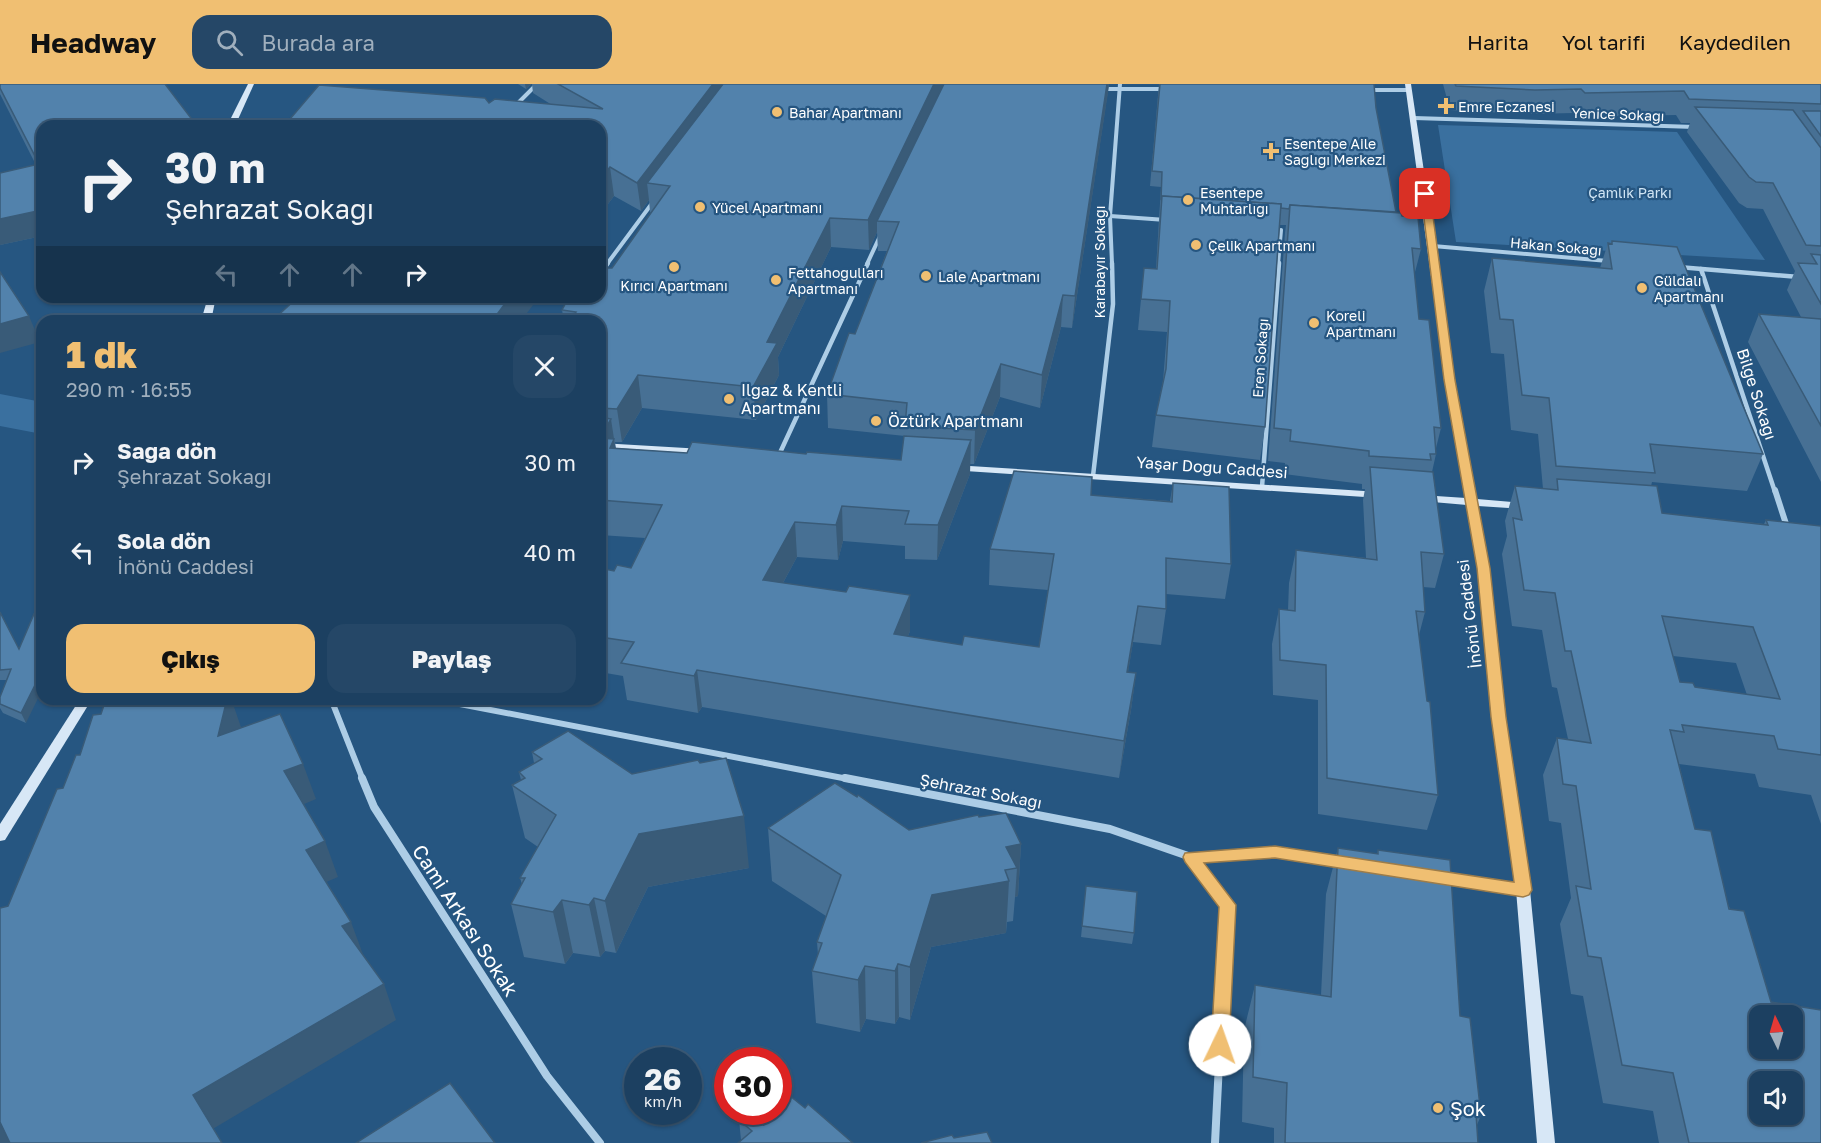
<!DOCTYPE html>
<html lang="tr">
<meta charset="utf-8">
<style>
body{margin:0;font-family:"Golos Text",sans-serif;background:#254767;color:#f1f3f6;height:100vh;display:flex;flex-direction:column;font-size:22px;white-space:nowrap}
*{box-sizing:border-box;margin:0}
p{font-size:20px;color:#a0afbd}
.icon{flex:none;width:33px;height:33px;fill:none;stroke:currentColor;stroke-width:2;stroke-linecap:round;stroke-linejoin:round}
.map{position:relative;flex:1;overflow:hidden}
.side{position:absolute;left:36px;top:231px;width:570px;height:390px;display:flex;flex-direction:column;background:#1c4061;border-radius:18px;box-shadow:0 2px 4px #0004,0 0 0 2px #3a5976}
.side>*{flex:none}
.guide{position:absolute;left:36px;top:36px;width:570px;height:183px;border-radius:18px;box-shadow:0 2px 4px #0004,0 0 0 2px #3a5976;background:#1c4061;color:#f1f3f6;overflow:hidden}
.needle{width:39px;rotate:355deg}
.controls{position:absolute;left:1749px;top:921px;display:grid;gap:12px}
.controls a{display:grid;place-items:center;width:54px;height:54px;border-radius:12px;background:#1c4061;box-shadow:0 2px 4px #0004,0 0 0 2px #3a5976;font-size:30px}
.speed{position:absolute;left:624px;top:963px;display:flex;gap:12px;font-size:30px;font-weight:700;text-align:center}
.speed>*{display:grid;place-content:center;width:78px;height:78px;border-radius:50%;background:#1c4061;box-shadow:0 2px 4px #0004,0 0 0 2px #3a5976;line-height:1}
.speed small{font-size:15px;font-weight:400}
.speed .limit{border:9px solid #d22;background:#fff;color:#111}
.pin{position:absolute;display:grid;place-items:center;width:51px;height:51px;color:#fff;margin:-26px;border-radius:12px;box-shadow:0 3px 9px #0006}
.me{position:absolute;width:66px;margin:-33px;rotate:3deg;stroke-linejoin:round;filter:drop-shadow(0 0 4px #0008)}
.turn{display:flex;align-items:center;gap:21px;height:126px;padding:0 30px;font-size:27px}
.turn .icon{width:78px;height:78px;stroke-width:2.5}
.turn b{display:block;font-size:42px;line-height:51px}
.lanes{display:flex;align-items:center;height:57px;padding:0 30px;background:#0003;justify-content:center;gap:30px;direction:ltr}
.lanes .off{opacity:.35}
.round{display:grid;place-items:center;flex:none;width:63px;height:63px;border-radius:18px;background:#254767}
.summary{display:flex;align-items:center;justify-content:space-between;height:102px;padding:0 30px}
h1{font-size:36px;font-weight:800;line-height:45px;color:#f0bf72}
.primary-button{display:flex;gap:12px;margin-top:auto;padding:12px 30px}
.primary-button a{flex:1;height:69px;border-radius:18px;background:#f0bf72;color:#111;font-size:24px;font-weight:800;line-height:69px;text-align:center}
.primary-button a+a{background:#254767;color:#f1f3f6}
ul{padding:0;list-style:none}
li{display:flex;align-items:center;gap:18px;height:90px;padding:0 30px}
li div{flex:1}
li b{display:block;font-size:22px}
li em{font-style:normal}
header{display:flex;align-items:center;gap:36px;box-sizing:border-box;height:84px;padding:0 30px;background:#f0bf72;color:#111}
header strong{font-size:28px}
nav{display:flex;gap:33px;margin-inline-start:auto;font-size:21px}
.search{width:420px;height:54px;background:#254767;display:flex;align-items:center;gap:15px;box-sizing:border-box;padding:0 21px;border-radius:18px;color:#a0afbd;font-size:22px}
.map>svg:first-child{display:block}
.green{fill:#3a709f}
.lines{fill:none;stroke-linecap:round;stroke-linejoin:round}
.street-far3{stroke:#adcde6;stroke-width:4}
.street-far2{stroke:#adcde6;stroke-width:4.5}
.street-far1{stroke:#adcde6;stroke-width:6}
.street{stroke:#adcde6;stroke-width:8}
.secondary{fill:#d7e7f6;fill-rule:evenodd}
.wall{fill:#477094;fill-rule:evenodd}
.shaded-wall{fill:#395b78}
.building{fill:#5282ac;stroke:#395b78;stroke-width:1.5;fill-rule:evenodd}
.route{fill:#f0bf72;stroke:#9c7c4a;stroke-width:1.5}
.poi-dot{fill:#f0bf72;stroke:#265681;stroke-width:2}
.labels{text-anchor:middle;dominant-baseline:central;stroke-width:4.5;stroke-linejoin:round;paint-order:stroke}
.far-poi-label{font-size:14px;fill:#fff;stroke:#265681;text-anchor:start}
.far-street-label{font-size:14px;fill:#fff;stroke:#265681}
.far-park-label{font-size:14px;fill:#d0e5f5;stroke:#265681}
.poi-label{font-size:16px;fill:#fff;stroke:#265681;text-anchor:start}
.street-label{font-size:16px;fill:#fff;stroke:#265681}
.near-street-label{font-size:20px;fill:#fff;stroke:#265681}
.near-poi-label{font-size:20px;fill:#fff;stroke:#265681;text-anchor:start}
</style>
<header>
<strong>Headway</strong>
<div class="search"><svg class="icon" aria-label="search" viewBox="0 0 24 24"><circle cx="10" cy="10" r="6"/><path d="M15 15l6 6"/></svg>Burada ara</div>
<nav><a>Harita</a><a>Yol tarifi</a><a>Kaydedilen</a></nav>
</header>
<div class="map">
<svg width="1821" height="1059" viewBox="0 0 1821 1059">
<rect width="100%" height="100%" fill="#265681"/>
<!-- green -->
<g class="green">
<polygon points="1438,41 1677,48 1765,176 1456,158"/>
<polygon points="0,310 42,318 42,350 0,342"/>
</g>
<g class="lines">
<!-- street-far3 -->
<g class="street-far3">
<polyline points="1102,5 1167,5"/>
<polyline points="1366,6 1409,6"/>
<polyline points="514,23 537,0"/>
<polyline points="1414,34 1695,43"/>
<polyline points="1110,132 1166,136"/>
<polyline points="1433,162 1608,177"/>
<polyline points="607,180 653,118"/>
<polyline points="867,180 881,150"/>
<polyline points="1112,180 1110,132 1120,0"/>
<polyline points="1278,180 1281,146"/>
</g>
<!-- street-far2 -->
<g class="street-far2">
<polyline points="1678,183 1799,193"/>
<polyline points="1701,185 1775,408"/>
<polyline points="600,190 608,179"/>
<polyline points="778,373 868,179"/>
<polyline points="1093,392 1113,220 1112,179"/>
<polyline points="1262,403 1279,179"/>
</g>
<!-- street-far1 -->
<g class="street-far1">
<polyline points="1775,406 1787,443"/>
<polyline points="331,615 363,696"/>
<polyline points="434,615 853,696"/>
</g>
<!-- street -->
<g class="street">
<polyline points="362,694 374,723 547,992 600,1059"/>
<polyline points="845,694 1110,745 1191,773 1275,768 1342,778"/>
<polyline points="1191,773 1227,821 1215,1059"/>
<polyline points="1444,794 1523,806"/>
</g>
<!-- secondary -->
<g class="secondary">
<polygon points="248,0 254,0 235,42 227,42"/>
<polygon points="1405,0 1411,0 1455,296 1477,415 1524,419 1529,422 1524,425 1478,422 1490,485 1506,633 1530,806 1555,1059 1537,1059 1516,806 1492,633 1478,485 1467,421 1421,417 1416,414 1421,411 1466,414 1445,296"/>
<polygon points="208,213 216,213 211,237 201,237"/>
<polygon points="600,359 703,365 708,368 703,371 600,365"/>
<polygon points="954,381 1380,408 1385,411 1380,414 950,386 949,384"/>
<polygon points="80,615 92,615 5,756 0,757 0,740"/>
</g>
</g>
<!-- wall -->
<g class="wall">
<polygon points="0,0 42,42 42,152 0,161 36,81 0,10"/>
<polygon points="518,0 531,0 526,5"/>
<path d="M532 0H1109L1072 244 1061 243 1040 324 1000 313 974 380H970V390L937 476 905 475V462L843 457 838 476 797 473 783 499 846 508 910 511V547L908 552 962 561 1039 563 1048 506 989 501 990 465 1091 411 1170 417 1173 399 1231 480 1225 515 1166 510V525L1161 561 1133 558 1128 588 1136 589 1131 626 1119 694 702 623 698 629 627 616 623 592 600 588V484L614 487 631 484 645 454 600 451V237H564L562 226 612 184 651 129 650 128 649 116 641 127 614 112 605 124 601 123 600 125V42L489 19 552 21 533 9ZM877 148 878 167H887L855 250 827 310 828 344 905 352 901 376 806 370 687 369 616 364 615 358H622L642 324 756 336 779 291 778 273 831 163 869 166Z"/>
<polygon points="1159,0 1376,24 1396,128 1402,132 1421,165 1414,192 1419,235 1441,344 1436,364 1436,370 1432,388 1444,470 1435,504 1423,503 1425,528 1419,551 1438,711 1427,746 1318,730 1318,616 1273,611 1272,560 1279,525 1288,526 1289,499 1296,466 1366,474 1363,416 1365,405 1362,405 1362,400 1284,390 1285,379 1268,377 1285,149 1286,141 1280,141 1265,343 1260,376 1152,363 1156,331 1163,297 1167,248 1138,246 1144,184 1156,185 1161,103 1150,102"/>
<polygon points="1443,0 1821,0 1821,398 1748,258 1759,230 1801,233 1787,206 1795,187 1763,125 1747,124 1739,119 1687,48 1690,39 1681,39 1676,31 1578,33 1574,29 1528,30 1450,26"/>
<path d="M1612 157 1763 370 1747 407 1652 398 1651 402 1662 429 1764 440 1766 436 1821 442V740L1811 711 1759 703 1755 690 1679 680 1695 745 1771 918 1821 1059H1659L1653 1027 1603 1019 1583 912 1571 910 1560 840 1571 814 1561 739 1549 737 1543 691 1557 654 1568 655 1557 604 1552 603 1542 546 1512 542 1502 470 1507 452 1505 437 1515 402 1543 405 1538 350 1511 346 1504 270 1491 269 1484 207 1492 174 1600 184 1608 159H1611ZM1673 572 1736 579 1747 611 1695 603 1680 598Z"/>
<polygon points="0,528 26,639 3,629 0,624 0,613 7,596 0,596"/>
<polygon points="532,668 749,784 648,803 616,869 605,867 600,873 573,869 565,880 524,873 511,820 522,800 520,794 538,763 525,754 512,701 521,696 519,688 534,679"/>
<polygon points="857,713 909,746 1021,760 1018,812 1015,813 1013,837 1007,838 1006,849 931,863 910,936 899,933 895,940 866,935 860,948 816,939 812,887 818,871 817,858 826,832 772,797 768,744"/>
<polygon points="1338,764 1377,770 1378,766 1460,932 1481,1031 1477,1041 1478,1059 1274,1059 1274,1044 1242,1038 1244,946 1255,901 1321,911 1326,810"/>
<polygon points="1086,802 1134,849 1132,860 1081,853"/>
<polygon points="805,1024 741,1056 739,1036"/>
</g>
<!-- shaded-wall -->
<g class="shaded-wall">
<polygon points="525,0 531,0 526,5"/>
<polygon points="713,0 735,0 647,99 649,116 641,127 637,99"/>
<polygon points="934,0 946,0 877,137 877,148 869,166 868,136"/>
<polygon points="1107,0 1109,0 1108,9 1072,244 1075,212"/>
<polygon points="610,83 614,112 605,124 601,95"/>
<polygon points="42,126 42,152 0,161 0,135"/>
<polygon points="830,134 831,163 778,273 779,291 756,336 753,303 767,258"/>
<polygon points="1063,211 1061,243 1040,324 1042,291"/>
<polygon points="510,213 539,213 521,237 492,237"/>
<polygon points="29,232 40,258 0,269 0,240"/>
<polygon points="1001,280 1000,313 974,380 975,346"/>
<polygon points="638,291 642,324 622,358 617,325"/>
<polygon points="611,335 616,368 615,398 600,354"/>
<polygon points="971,356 970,390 937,476 938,441"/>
<polygon points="842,422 843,457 838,476 836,441"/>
<polygon points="795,438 797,473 765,532 763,496"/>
<polygon points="910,511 910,547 895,586 894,550"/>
<polygon points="1138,522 1133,558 1122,625 1127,588"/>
<polygon points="697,586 702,623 698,629 694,592"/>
<polygon points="42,587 42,606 26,639 21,629"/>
<polygon points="1136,589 1131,626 1119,694 1124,657"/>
<polygon points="221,615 232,615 232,617 242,646 218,652"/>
<polygon points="303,680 316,715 297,723 284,687"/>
<polygon points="744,732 749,784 648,803 616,869 605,817 639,750"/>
<polygon points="325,757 338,793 319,801 306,766"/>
<polygon points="1021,760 1018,812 1015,813 1017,784 1005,786 1009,797 1006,849 931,863 910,936 910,883 932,811 1006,763"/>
<polygon points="594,814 605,867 600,873 589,821"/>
<polygon points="562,816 573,869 565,880 553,828"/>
<polygon points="351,838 364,873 342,842"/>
<polygon points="898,880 899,933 895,940 895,887"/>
<polygon points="865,882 866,935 860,948 858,896"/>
<polygon points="384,900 396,936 211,1046 193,1011"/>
<polygon points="0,1037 15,1059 0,1059"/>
</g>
<!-- building -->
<g class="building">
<polygon points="0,0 165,0 197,42 42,42 42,126 0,135 0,89 39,80 0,4"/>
<polygon points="558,0 713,0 637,99 610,83 600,95 600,42 284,42 319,1 485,14 489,19 495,15 603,25"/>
<polygon points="723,0 934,0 868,136 830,134 767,258 777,259 753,303 638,291 617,325 600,324 600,237 569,237 576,228 562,226 569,213 600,213 600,184 612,184 670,102 647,99"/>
<polygon points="944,0 1107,0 1075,212 1063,211 1042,291 1001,280 975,346 905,342 907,319 827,310 849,249 855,250 899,138 877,137"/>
<polygon points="1160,0 1374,0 1376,24 1396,128 1290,121 1289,125 1281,124 1281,120 1162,112 1161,116 1162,88 1152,87"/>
<polygon points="1455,0 1821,0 1821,20 1689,15 1684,7 1585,9 1581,5 1535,6 1456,2"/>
<polygon points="1695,23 1793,26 1821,64 1821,162 1806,161 1773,99 1756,98 1749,93"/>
<polygon points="1803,27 1821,27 1821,52"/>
<polygon points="1162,112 1281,120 1265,343 1156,331 1166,285 1170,217 1141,215 1144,184 1157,185"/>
<polygon points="1290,121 1401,129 1402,132 1418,133 1421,165 1412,164 1419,235 1429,236 1441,344 1434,343 1436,370 1430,370 1431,376 1369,372 1369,367 1290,357 1291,346 1274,344"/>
<polygon points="1612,157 1677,163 1763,370 1650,360 1655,389 1556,382 1549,314 1522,311 1513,236 1500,235 1492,174 1612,185 1608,159 1612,160"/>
<polygon points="1811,170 1821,171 1821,220 1798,179 1817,180"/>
<polygon points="0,188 29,232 0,240"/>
<polygon points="298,213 510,213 492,237 272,237"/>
<polygon points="1759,230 1821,235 1821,342"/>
<polygon points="600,333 611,335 600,354"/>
<polygon points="904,352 971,356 938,441 905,440 909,427 842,422 836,441 795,438 763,496 846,508 849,502 910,511 894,550 962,561 964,552 1039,563 1054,470 990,465 1014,387 1092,393 1091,411 1172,418 1173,399 1229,403 1231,480 1166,474 1166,525 1138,522 1127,588 1136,589 1124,657 697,586 694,592 621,579 634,558 600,553 600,484 614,487 617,481 631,484 662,421 600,416 600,354 614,355 610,364 687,369 692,358 806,370 807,368 901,376"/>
<polygon points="1370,383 1433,388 1444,470 1421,468 1425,528 1416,527 1427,617 1430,618 1438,711 1327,694 1326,581 1280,576 1279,525 1295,527 1296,466 1377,476"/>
<path d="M1557 395 1657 402 1662 429 1768 441 1766 436 1821 442V671L1778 665 1774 652 1682 641 1684 648 1670 646 1695 745 1711 747 1729 825 1744 827 1771 918 1821 926V1059H1689L1673 989 1622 981 1601 874 1588 872 1576 802 1591 805 1576 702 1563 700 1557 654 1591 659 1571 567H1565L1555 509 1524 506 1513 434 1522 436 1515 402 1558 406ZM1662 532 1753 543 1780 615 1695 603 1693 599 1680 598ZM1760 932H1792V964H1760ZM1760 998H1792V1030H1760Z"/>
<polygon points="42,522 42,587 21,629 0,620 0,613 11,585 0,586 0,528 19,565 37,523"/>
<polygon points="106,615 227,615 218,652 280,630 303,680 284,687 325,757 306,766 351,838 342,842 384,900 193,1011 222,1059 10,1059 0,1038 0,824 8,822 57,705 63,704 76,671 80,671 93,631 101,630"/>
<polygon points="568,647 632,690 698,676 700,679 726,674 744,732 639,750 605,817 594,814 589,821 562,816 553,828 511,820 525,794 520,794 556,731 512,701 525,694 519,688 542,675 532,668"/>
<polygon points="835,699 857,713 858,711 909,746 978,731 979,733 1006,729 1021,760 1006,763 1017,784 1005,786 1009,797 932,811 910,883 898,880 895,887 865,882 858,896 812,887 822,859 817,858 841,791 768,744"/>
<polygon points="1338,764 1378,770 1378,766 1450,776 1460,932 1470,934 1481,1031 1476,1030 1478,1059 1285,1059 1287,999 1253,993 1255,901 1331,913"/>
<polygon points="1086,802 1137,808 1134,849 1082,842"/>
<polygon points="450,999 495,1059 356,1059"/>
<polygon points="778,1003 779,1003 805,1024 808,1020 853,1059 738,1059 752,1047 739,1036 749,1028 778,1028"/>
<polygon points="987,1048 992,1059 921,1059 952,1051 954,1054"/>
</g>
<!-- route -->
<polygon class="route" points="1425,108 1430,110 1455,296 1490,484 1506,633 1532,806 1529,811 1523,813 1275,774 1204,779 1236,821 1229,961 1227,966 1220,969 1214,966 1211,961 1219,823 1185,778 1183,773 1185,769 1275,762 1514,798 1491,633 1477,484 1444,296 1421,110"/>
<!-- markers -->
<g class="poi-dot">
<path d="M1443 13h6v6h6v6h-6v6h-6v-6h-6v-6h6z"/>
<circle cx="777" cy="28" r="6"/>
<path d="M1268 58h6v6h6v6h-6v6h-6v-6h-6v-6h6z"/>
<circle cx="1188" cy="116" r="6"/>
<circle cx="700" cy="123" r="6"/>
<circle cx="1196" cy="161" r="6"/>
<circle cx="674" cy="183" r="6"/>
<circle cx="926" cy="192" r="6"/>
<circle cx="776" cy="196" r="6"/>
<circle cx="1642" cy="204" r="6"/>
<circle cx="1314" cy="239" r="6"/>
<circle cx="729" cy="315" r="6"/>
<circle cx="876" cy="337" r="6"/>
<circle cx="1438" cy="1024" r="6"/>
</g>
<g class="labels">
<!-- far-poi labels -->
<g class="far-poi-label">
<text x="1458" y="22">Emre Eczanesi</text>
<text x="789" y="28">Bahar Apartmanı</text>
<text x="1284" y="59">Esentepe Aile<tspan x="1284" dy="16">Sağlığı Merkezi</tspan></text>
<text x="1200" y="108">Esentepe<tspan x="1200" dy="16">Muhtarlığı</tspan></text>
<text x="712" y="123">Yücel Apartmanı</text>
<text x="1208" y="161">Çelik Apartmanı</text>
<text x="788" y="188">Fettahoğulları<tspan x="788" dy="16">Apartmanı</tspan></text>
<text x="938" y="192">Lale Apartmanı</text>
<text x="1654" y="196">Güldalı<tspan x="1654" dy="16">Apartmanı</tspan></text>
<text x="674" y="201" text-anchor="middle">Kırıcı Apartmanı</text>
<text x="1326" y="231">Koreli<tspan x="1326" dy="16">Apartmanı</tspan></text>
</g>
<!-- far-street labels -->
<g class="far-street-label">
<text transform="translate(1618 30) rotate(2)">Yenice Sokağı</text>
<text transform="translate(1556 162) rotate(5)">Hakan Sokağı</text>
<text transform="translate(1099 178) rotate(-90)">Karabayır Sokağı</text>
<text transform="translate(1260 274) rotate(-86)">Eren Sokağı</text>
</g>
<!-- far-park labels -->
<g class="far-park-label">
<text x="1630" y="108">Çamlık Parkı</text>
</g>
<!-- poi labels -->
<g class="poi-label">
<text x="741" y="306">Ilgaz &amp; Kentli<tspan x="741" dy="18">Apartmanı</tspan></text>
<text x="888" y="337">Öztürk Apartmanı</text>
</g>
<!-- street labels -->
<g class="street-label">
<text transform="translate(1757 310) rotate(72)">Bilge Sokağı</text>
<text transform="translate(1212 383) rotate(4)">Yaşar Doğu Caddesi</text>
<text transform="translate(1469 530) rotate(-97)">İnönü Caddesi</text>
<text transform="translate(981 707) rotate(11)">Şehrazat Sokağı</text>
</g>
<!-- near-street labels -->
<g class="near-street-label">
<text transform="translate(466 836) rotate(57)">Cami Arkası Sokak</text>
</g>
<!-- near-poi labels -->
<g class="near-poi-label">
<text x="1450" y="1024">Şok</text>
</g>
</g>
</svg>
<div class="controls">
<a><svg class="needle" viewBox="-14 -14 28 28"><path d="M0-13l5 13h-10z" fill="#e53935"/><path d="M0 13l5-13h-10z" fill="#a0afbd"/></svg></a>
<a><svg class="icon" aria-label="sound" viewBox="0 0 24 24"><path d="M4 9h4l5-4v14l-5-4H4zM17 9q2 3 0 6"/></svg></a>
</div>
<div class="speed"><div>26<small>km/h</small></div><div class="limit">30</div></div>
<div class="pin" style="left:1425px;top:110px;background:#d93025"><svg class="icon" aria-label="arrive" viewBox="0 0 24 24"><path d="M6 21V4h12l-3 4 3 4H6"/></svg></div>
<svg class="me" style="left:1220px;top:961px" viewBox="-20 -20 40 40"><circle r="19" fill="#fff"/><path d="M0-13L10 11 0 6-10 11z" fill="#f0bf72"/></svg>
<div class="guide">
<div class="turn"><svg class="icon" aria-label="right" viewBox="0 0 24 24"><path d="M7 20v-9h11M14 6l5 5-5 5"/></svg><div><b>30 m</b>Şehrazat Sokağı</div></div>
<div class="lanes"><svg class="icon off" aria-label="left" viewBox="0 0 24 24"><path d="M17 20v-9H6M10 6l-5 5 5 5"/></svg><svg class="icon off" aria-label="ahead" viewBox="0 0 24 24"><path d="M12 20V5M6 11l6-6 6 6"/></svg><svg class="icon off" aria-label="ahead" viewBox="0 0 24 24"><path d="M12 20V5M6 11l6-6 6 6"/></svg><svg class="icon" aria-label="right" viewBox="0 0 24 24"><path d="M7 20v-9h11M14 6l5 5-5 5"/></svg></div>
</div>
<section class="side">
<div class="summary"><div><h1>1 dk</h1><p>290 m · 16:55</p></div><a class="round"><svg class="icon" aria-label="close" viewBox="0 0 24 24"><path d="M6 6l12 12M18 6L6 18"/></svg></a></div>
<ul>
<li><svg class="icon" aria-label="right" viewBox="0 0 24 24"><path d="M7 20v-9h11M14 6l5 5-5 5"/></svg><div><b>Sağa dön</b><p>Şehrazat Sokağı</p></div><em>30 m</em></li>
<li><svg class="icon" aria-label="left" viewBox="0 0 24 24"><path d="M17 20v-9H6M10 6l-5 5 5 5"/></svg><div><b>Sola dön</b><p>İnönü Caddesi</p></div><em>40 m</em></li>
</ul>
<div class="primary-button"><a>Çıkış</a><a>Paylaş</a></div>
</section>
</div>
